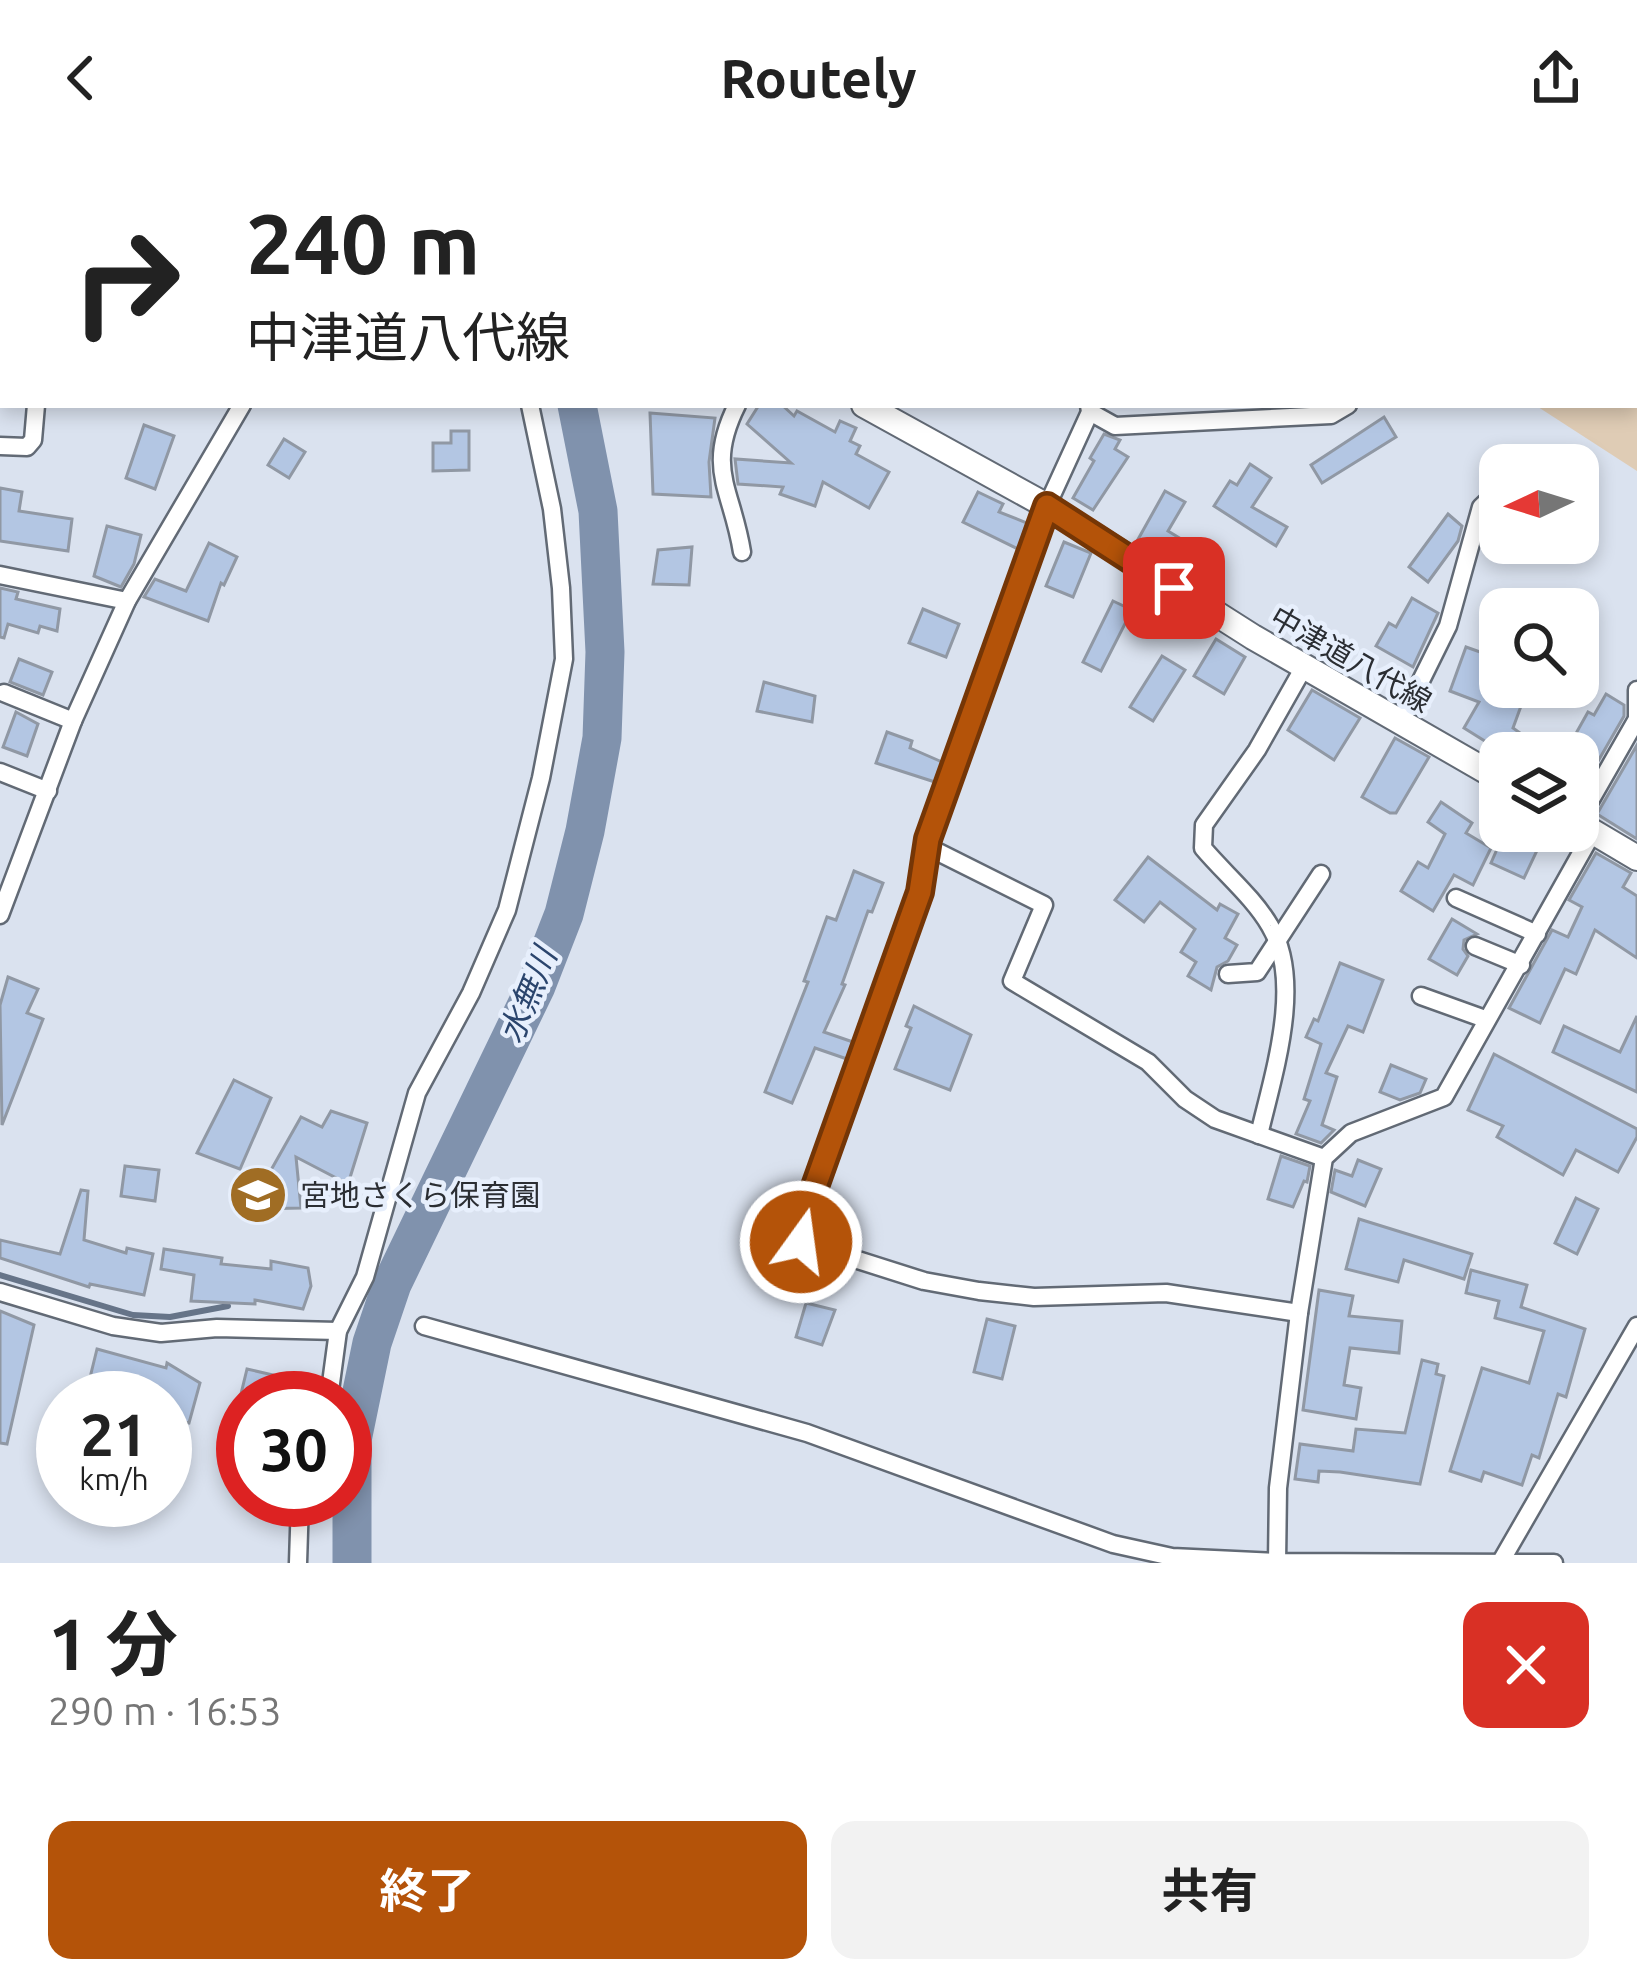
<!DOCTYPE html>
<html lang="ja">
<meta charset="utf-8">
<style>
body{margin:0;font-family:Ubuntu,"Noto Sans JP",sans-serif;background:#f2f2f2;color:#222;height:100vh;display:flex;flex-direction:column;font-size:45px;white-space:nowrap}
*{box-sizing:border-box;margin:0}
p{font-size:39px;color:#767676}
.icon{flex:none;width:66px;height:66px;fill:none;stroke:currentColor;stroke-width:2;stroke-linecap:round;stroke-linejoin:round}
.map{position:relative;height:1407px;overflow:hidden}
.sheet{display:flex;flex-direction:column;background:#fff;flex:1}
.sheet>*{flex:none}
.hud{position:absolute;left:0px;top:0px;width:1638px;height:252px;box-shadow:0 6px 18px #0003;background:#fff;color:#222;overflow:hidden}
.needle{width:78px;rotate:266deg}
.fabs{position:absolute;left:1479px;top:288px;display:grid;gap:24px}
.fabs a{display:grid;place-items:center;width:120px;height:120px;border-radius:24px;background:#fff;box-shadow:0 6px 18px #0003;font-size:60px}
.speed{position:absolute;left:36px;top:1215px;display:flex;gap:24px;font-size:60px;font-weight:700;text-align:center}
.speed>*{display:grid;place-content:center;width:156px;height:156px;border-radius:50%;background:#fff;box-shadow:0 6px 18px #0003;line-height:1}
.speed small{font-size:30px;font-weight:400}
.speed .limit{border:18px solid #d22;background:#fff;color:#111}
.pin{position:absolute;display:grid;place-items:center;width:102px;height:102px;color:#fff;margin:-51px;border-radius:24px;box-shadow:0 6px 18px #0006}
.me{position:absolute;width:132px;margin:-66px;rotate:14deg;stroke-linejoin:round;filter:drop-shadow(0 0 9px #0008)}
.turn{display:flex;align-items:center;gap:42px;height:252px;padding:0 48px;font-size:54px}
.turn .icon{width:156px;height:156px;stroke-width:2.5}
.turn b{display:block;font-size:84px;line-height:102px}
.round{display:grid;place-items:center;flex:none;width:126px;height:126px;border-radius:24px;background:#f2f2f2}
.headline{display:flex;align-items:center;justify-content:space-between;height:204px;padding:0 48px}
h1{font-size:72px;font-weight:700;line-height:90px}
.action{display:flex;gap:24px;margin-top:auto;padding:24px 48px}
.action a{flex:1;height:138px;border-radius:24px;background:#b45309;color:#fff;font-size:48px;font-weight:700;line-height:138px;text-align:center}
.action a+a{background:#f2f2f2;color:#222}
header{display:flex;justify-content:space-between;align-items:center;height:156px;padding:0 48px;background:#fff;font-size:54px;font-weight:700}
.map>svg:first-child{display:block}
.green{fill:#dfccb5}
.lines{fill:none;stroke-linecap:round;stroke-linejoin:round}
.stream{stroke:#667488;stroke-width:6}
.river{stroke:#8092ad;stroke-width:39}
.building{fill:#b3c6e3;stroke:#9098a4;stroke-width:3}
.minor-casing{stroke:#626a75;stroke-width:21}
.secondary-casing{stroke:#626a75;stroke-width:28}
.minor{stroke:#fff;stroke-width:16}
.secondary{stroke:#fff;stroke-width:24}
.rail{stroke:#686d75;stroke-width:6;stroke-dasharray:15 15;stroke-linecap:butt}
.route-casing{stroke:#753606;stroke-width:30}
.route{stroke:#b45309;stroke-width:21}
.labels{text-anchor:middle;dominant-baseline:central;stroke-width:9;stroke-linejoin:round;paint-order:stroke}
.street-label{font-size:30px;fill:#2b2e33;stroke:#e7effc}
.poi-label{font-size:30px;fill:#2b2e33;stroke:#e7effc;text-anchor:start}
.water-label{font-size:33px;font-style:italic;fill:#2b456d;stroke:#e7effc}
</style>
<header><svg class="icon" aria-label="back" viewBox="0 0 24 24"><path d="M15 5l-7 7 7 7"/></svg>Routely<svg class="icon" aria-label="share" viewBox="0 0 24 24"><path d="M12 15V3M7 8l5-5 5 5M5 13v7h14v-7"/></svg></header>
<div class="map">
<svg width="1637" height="1407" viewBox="0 0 1637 1407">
<rect width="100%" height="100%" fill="#dae2ef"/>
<!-- green -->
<polygon class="green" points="926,0 1637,0 1637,315 1535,249 1635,249 1635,3"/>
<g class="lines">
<!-- stream -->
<g class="stream">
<polyline points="0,1119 133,1159 170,1161 228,1150"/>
<polyline points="357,1183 372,1187"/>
</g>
<!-- river -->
<g class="river">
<polyline points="489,0 489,3"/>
<polyline points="352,1407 352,1284 372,1187 392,1128 536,830 564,758 585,675 602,582 605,496 598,355 577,249"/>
</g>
</g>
<!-- building -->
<g class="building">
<polygon points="759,249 782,249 794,260 797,255 835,276 840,265 856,272 850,285 860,290 856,298 889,316 869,352 823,326 815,350 780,338 783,331 738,328 735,303 791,307 747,268"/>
<polygon points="650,257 715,262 709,306 711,341 653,338"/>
<polygon points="1384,261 1396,281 1322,327 1311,309"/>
<polygon points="144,269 174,280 155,333 126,322"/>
<polygon points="451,275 469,275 469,314 433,315 433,287 451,287"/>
<polygon points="1104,278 1120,284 1115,293 1128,301 1093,354 1073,342 1094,305 1090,302"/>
<polygon points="284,283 305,296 289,322 268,309"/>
<polygon points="1250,308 1271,322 1252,351 1287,371 1276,390 1214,350 1230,325 1237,329"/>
<polygon points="0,332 22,336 19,355 72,363 68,395 0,385"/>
<polygon points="1165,335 1185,346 1168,375 1214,403 1203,423 1136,387"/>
<polygon points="978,336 1003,348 999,356 1027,367 1018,393 963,366"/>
<polygon points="1448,358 1462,370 1458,385 1428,426 1409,411"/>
<polygon points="107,370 141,379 134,408 121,431 94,420"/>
<polygon points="1064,386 1091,397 1073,441 1046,430"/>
<polygon points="209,387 237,401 224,429 221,427 208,465 144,441 155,423 186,435"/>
<polygon points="692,391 689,429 653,428 658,394"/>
<polygon points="0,432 18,436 16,443 60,453 57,475 40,470 38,477 8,468 4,482 0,481"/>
<polygon points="1412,442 1438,457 1413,511 1376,490 1389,467 1396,471"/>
<polygon points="1113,445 1132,454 1101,515 1083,506"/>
<polygon points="923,453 959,468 946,501 909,487"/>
<polygon points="1216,483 1245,501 1224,538 1194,520"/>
<polygon points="1466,491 1500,503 1500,531 1528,531 1513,572 1527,582 1517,597 1504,597 1464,572 1479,546 1450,535"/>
<polygon points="1162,500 1185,514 1153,565 1130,551"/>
<polygon points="19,503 52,516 43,539 10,526"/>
<polygon points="764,526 815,540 812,566 757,555"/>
<polygon points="1312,534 1360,562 1334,604 1288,574"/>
<polygon points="1606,538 1624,549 1624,560 1578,640 1578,597 1565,597 1588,556 1594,559"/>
<polygon points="16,556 38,568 27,600 3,591"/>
<polygon points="887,576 912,585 910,592 942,606 935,626 876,607"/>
<polygon points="1395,582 1429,601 1396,657 1390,657 1362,641"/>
<polygon points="1637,589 1637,683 1597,658"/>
<polygon points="1441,646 1472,667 1466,677 1491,692 1473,729 1454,719 1433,755 1401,735 1418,706 1428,712 1445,678 1428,666"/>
<polygon points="1505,675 1518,675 1541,686 1524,722 1491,707"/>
<polygon points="1596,697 1631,717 1623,731 1637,740 1637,802 1595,774 1576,818 1565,813 1540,867 1509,852 1552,774 1568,781 1582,751 1569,744"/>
<polygon points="1148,701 1217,754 1220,748 1238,758 1225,782 1237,789 1228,805 1217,811 1211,834 1188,820 1196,806 1181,796 1195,773 1160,746 1144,766 1115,744"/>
<polygon points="854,715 883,727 872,756 868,755 842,828 845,829 824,876 853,886 847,903 815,892 792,947 765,936 808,826 804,825 827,761 836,764"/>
<polygon points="1452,763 1477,778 1464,784 1463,793 1468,800 1457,819 1429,803"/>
<polygon points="1340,807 1383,824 1363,876 1348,870 1326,917 1337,921 1322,969 1334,974 1321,987 1296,978 1310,945 1304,943 1321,888 1306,881 1314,863 1318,865"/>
<polygon points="8,821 38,833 27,857 43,863 2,969 0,849"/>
<polygon points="914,850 971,879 950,934 895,913 911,872 906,870"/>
<polygon points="1637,860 1637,936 1553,896 1564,870 1620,896"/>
<polygon points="1494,898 1637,973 1637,981 1618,1016 1576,994 1563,1019 1497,981 1503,970 1468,954"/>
<polygon points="1391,909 1426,923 1420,937 1400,944 1380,936"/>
<polygon points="234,924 271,942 240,1013 197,997"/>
<polygon points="331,955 367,967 348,1028 296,1001 301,1052 249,1053 301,961 322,971"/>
<polygon points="1281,1000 1310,1010 1307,1026 1304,1025 1293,1051 1268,1043"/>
<polygon points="1358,1004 1381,1013 1365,1050 1331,1036 1335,1014 1352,1020"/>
<polygon points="125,1010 159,1014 155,1045 121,1040"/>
<polygon points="81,1034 88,1035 84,1084 126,1097 127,1092 153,1098 144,1139 90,1128 89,1131 0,1102 0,1084 60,1098"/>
<polygon points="1576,1042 1598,1053 1577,1098 1555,1087"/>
<polygon points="1359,1063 1472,1098 1464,1123 1404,1104 1398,1126 1346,1113"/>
<polygon points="164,1093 222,1102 221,1108 271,1113 271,1105 308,1112 311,1130 303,1153 255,1144 255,1148 191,1145 194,1119 161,1113"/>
<polygon points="1471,1114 1527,1129 1521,1151 1585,1173 1566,1241 1558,1238 1539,1302 1532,1299 1522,1329 1484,1316 1481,1325 1450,1315 1482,1212 1529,1227 1544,1175 1495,1162 1499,1145 1466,1137"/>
<polygon points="1319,1134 1353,1140 1349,1160 1402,1165 1399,1197 1350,1192 1344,1229 1361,1232 1356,1263 1303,1254"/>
<polygon points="806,1147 835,1154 822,1189 796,1181"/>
<polygon points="0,1155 34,1169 7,1288 0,1287"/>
<polygon points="987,1163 1015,1170 1002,1223 974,1216"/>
<polygon points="97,1193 166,1212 167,1207 200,1227 189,1267 165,1262 165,1242 85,1242"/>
<polygon points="1422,1204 1438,1208 1436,1218 1444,1220 1420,1328 1340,1316 1319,1315 1318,1326 1295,1323 1300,1288 1353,1295 1356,1273 1405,1277"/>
<polygon points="247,1213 282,1221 276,1242 240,1242"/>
</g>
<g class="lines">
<defs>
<g id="minor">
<polyline points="0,42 3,42"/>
<polyline points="0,173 3,173"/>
<polyline points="0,235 3,235"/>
<path d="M737 249C705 313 732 333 742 396"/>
<polyline points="1089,249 1090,256 1047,350 928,683 920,736 798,1077 801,1086 924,1125 979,1135 1034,1141 1166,1137 1299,1157"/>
<polyline points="1090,256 1115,270 1331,259 1348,249"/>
<polyline points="0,290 27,291 33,284 36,249"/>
<polyline points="0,419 127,445"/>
<polyline points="4,537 73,565"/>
<polyline points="1400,567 1448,470 1481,351 1500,333"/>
<polyline points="0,616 48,635"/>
<polyline points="1578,666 1637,563 1637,534"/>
<polyline points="928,691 1044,749 1012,825 1148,906 1185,943 1215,963 1324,1002"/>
<polyline points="1456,742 1537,778"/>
<polyline points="0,759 73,565 127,445 242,249"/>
<polyline points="1475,790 1521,809"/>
<polyline points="1228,818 1257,816 1321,718"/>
<polyline points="1421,840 1485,863"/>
<path d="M1259 979C1273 919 1304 826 1270 770 1254 742 1224 717 1203 692L1204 669 1257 594 1304 511"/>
<polyline points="0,1136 113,1170 161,1177 217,1172 338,1175"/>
<polyline points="424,1170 807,1277 1113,1388 1172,1401 1277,1406 1554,1407"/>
<polyline points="329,1242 338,1175 365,1121 417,937 471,837 507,754 541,622 564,503 561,432 552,353 530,249"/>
<polyline points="298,1407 300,1344"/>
<polyline points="1277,1407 1278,1332 1299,1157 1324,1002 1351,977 1444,941 1593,676"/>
<polyline points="1500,1407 1637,1170"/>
</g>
<g id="secondary">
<polyline points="354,0 361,3"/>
<polyline points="395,3 397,0"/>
<polyline points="864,249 1047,350 1253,481 1500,623"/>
<polyline points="1578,667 1637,702"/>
</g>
</defs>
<!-- minor casing -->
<use href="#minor" class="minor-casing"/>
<!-- secondary casing -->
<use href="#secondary" class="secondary-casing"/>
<!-- minor -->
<use href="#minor" class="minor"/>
<!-- secondary -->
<use href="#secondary" class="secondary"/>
<!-- rail -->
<polyline class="rail" points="0,200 3,200"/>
</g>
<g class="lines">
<defs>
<polyline id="route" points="801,1086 798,1078 920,736 928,683 1047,350 1174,432"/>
</defs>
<!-- route casing -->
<use href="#route" class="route-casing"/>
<!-- route -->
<use href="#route" class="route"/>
</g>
<!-- icons -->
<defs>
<symbol id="school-disc" viewBox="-11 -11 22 22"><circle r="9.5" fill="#a06d24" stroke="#e7effc"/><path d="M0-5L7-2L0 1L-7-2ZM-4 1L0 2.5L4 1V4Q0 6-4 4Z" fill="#fff"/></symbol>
</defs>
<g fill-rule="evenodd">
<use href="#school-disc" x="225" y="1006" width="66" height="66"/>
</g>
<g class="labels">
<!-- street labels -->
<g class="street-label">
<text transform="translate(1351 503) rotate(30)">中津道八代線</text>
</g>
<!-- poi labels -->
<g class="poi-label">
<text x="300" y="1039">宮地さくら保育園</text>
</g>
<!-- water labels -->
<g class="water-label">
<text transform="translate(527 839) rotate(-68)">水無川</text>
</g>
</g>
</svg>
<div class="fabs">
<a><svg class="needle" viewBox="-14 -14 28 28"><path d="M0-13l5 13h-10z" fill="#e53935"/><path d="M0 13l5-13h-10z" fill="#767676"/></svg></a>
<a><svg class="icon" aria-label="search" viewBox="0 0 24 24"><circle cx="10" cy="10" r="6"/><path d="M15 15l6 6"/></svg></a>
<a><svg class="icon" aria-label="layers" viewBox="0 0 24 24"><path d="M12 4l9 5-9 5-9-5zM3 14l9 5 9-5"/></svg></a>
</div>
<div class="speed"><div>21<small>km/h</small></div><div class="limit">30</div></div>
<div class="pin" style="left:1174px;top:432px;background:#d93025"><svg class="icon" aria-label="arrive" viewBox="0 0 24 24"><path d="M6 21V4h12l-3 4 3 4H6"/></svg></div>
<svg class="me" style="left:801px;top:1086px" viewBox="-20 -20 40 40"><circle r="17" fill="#b45309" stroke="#fff" stroke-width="3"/><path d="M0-11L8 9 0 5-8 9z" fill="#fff"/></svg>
<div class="hud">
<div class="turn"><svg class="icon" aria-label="right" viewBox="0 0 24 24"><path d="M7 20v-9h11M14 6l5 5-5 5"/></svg><div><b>240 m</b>中津道八代線</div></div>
</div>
</div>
<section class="sheet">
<div class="headline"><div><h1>1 分</h1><p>290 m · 16:53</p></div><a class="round" style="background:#d93025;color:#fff"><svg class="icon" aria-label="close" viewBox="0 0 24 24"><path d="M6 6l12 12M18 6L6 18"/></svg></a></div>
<div class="action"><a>終了</a><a>共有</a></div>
</section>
